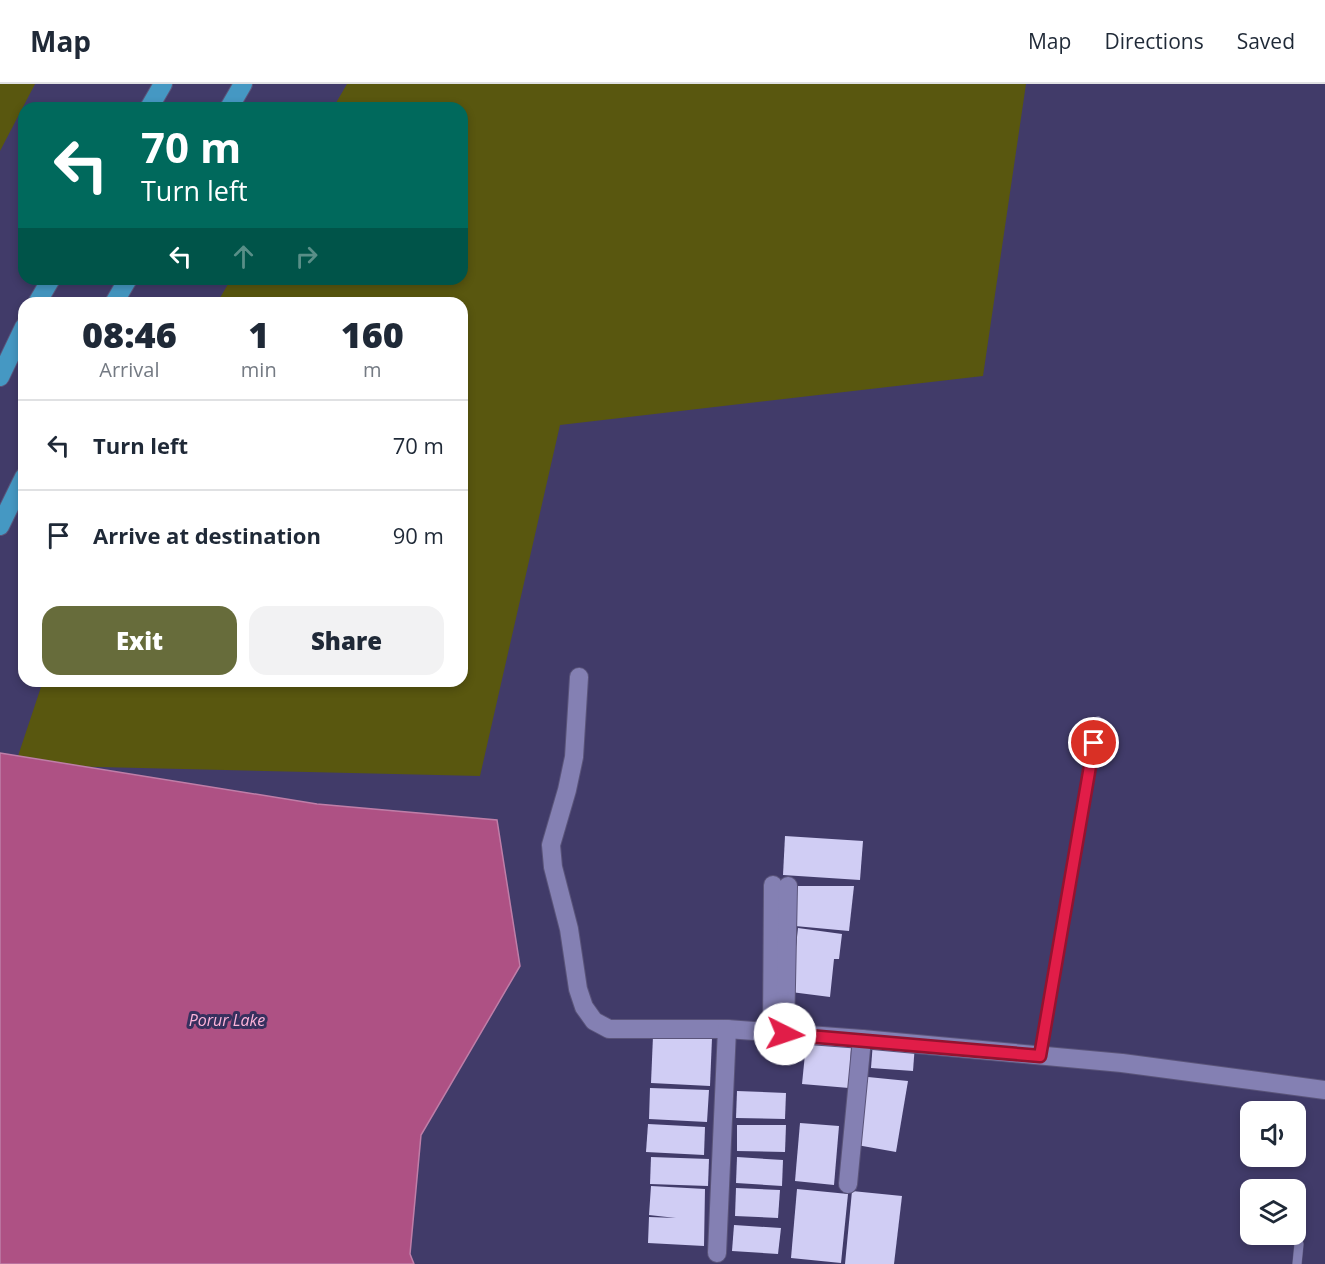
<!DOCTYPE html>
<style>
body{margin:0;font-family:"Open Sans",sans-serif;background:#f2f2f3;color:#1f2937;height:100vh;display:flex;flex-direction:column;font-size:22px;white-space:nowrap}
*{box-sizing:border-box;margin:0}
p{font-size:20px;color:#747a83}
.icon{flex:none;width:33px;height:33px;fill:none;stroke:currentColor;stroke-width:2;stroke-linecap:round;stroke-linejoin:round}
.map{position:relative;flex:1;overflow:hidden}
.panel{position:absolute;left:18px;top:213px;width:450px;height:390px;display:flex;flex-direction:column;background:#fff;border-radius:18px;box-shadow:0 3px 9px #0003}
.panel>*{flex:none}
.hud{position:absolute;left:18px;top:18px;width:450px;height:183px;border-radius:18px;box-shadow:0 3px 9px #0003;background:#00695c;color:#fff;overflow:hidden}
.tools{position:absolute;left:1240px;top:1017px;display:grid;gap:12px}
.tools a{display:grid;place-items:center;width:66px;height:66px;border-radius:12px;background:#fff;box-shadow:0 3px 9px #0003;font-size:30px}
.pin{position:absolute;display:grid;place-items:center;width:51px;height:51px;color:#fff;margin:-26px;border:3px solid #fff;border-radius:50%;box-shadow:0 2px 6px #0007}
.me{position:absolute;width:66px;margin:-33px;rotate:94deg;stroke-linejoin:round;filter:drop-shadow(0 0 4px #0008)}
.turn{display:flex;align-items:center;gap:21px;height:126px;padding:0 24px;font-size:27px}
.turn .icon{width:78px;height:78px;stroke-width:2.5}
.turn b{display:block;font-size:42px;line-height:51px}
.lanes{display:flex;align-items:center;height:57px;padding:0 24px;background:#0003;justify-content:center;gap:30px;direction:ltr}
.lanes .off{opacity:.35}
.eta{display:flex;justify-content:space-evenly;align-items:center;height:102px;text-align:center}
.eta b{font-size:36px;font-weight:800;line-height:42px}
.primary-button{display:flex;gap:12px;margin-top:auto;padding:12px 24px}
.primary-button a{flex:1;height:69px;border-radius:18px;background:#676c3b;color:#fff;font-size:24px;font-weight:800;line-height:69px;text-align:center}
.primary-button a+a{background:#f2f2f3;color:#1f2937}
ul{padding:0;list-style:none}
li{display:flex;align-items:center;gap:18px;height:90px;padding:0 24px;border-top:2px solid #e0e1e3}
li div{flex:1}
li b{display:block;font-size:22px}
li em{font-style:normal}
header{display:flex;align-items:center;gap:36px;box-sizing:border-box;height:84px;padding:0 30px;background:#fff;border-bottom:2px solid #e0e1e3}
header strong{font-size:28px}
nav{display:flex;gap:33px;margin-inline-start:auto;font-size:21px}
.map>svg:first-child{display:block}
.green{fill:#59570f}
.water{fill:#ae5184;stroke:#bf7ea8;stroke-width:1.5}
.building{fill:#d0cdf4}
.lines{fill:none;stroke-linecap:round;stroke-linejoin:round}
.service-casing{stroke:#5a547a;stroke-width:10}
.minor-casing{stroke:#5a547a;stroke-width:20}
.trunk-casing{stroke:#5a547a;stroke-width:20}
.service{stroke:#8480b3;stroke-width:9}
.minor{stroke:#8480b3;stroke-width:18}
.trunk{stroke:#4598c3;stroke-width:18}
.route-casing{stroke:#92132f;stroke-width:15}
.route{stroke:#e11d48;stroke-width:10}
.labels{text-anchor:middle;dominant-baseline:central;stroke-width:6;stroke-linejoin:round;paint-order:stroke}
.water-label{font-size:16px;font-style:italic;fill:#feb3d9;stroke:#37305e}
</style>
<header>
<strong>Map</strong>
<nav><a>Map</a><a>Directions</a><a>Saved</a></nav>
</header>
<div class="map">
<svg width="1325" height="1180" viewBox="0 0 1325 1180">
<rect width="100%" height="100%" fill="#413b69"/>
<!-- green -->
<g class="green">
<polygon points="0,0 35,0 0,67"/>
<polygon points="347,0 1026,0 983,292 560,341 480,692 15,681 43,597 462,597 462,219 217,219 231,195 462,195 462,24 333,24"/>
</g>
<!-- water -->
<polygon class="water" points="0,669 317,720 497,736 520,882 421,1051 410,1170 414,1180 0,1180"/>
<!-- building -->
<g class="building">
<polygon points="785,752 863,757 860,796 783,791"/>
<polygon points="795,802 854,802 849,847 795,842"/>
<polygon points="798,844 842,850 839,875 834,875 830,913 791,908"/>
<polygon points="653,952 712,954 710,1002 651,999"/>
<polygon points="873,958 915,960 913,987 871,984"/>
<polygon points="806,960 851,963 849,1004 802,1000"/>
<polygon points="868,993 908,997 896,1068 857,1061"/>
<polygon points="650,1004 709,1006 707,1038 649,1035"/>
<polygon points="737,1007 786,1009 785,1035 736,1034"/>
<polygon points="800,1039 839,1042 834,1101 795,1097"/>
<polygon points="648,1040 705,1043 704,1071 646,1068"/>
<polygon points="737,1041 786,1041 785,1068 737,1067"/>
<polygon points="651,1073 709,1075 708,1102 650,1100"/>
<polygon points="737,1073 783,1076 782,1102 736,1099"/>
<polygon points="651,1102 705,1105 704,1162 648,1159 649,1133 676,1134 649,1131"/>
<polygon points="736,1104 780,1106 778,1134 735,1132"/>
<polygon points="797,1105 848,1110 841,1179 791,1174"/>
<polygon points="852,1107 902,1112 894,1180 845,1180"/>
<polygon points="734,1141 781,1144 778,1170 732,1167"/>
</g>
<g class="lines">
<defs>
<g id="service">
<polyline points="1040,972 1098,637"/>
<polyline points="1297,1180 1299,1160"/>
</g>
<g id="minor">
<polyline points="579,593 574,673 567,706 551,761 553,783 569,845 578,905 584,923 594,937 609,945 727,945 862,955 1122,979 1325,1006"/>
<polyline points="772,949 773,801"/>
<polyline points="785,950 788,802"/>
<polyline points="848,1100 862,955"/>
<polyline points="717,1169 727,945"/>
</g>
<g id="trunk">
<polyline points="149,24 163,0"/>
<polyline points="229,24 243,0"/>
<polyline points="37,219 51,195"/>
<polyline points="114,219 128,195"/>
<polyline points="0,293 24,243"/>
<polyline points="0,442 24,393"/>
</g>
</defs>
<!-- service casing -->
<use href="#service" class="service-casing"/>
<!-- minor casing -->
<use href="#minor" class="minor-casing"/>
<!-- trunk casing -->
<use href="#trunk" class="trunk-casing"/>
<!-- service -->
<use href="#service" class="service"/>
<!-- minor -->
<use href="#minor" class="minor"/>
<!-- trunk -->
<use href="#trunk" class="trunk"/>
</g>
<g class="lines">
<defs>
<polyline id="route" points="785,950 1040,972 1094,659"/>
</defs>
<!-- route casing -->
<use href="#route" class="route-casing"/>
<!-- route -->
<use href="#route" class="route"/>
</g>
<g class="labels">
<!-- water labels -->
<g class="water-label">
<text x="227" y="936">Porur Lake</text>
</g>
</g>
</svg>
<div class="tools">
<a><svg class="icon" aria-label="sound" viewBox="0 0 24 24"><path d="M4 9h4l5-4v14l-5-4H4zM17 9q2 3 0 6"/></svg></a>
<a><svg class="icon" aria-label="layers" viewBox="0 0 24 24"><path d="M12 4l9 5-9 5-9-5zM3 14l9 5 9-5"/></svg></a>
</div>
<div class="pin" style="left:1094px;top:659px;background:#d93025"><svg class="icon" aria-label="arrive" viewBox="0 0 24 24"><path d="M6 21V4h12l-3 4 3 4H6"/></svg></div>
<svg class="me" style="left:785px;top:950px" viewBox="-20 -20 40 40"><circle r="19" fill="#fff"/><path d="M0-13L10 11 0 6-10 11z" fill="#e11d48"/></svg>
<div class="hud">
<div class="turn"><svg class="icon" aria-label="left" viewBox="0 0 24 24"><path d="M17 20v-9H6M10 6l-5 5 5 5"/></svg><div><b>70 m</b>Turn left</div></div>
<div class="lanes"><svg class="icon" aria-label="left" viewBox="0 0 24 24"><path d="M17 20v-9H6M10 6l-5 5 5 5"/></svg><svg class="icon off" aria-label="ahead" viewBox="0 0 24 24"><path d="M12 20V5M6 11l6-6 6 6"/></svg><svg class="icon off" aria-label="right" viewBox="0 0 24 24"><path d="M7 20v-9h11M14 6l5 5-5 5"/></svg></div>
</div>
<section class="panel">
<div class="eta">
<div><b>08:46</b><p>Arrival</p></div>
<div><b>1</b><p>min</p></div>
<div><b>160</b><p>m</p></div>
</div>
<ul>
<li><svg class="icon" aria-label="left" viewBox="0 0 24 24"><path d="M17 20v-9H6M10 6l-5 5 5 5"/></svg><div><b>Turn left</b></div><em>70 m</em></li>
<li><svg class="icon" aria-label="arrive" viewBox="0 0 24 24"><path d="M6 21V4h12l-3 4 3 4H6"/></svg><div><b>Arrive at destination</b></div><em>90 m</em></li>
</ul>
<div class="primary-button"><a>Exit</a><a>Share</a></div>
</section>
</div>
